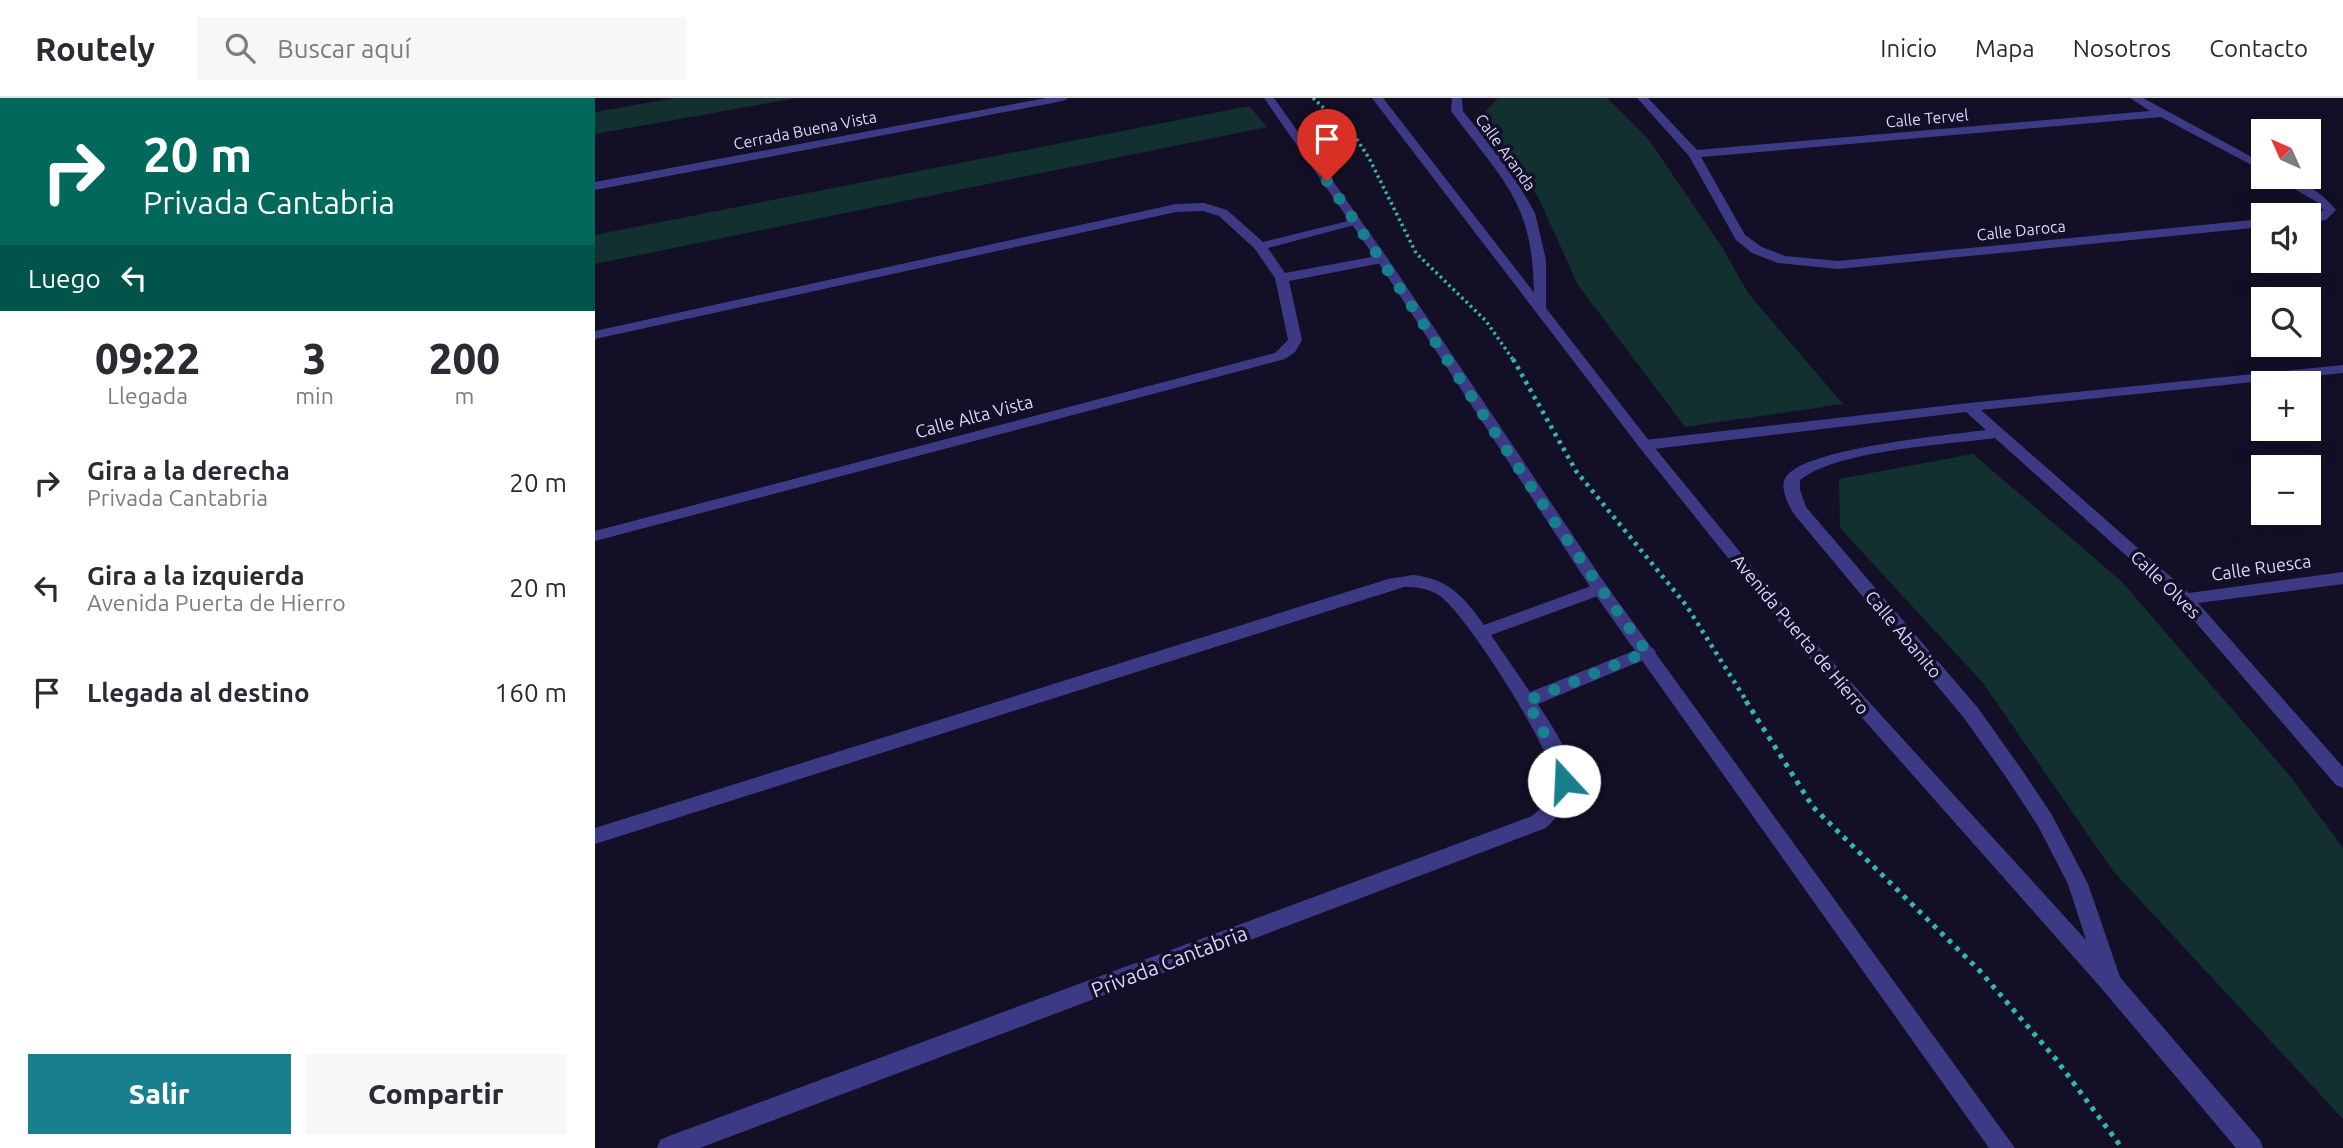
<!DOCTYPE html>
<html lang="es">
<meta charset="utf-8">
<style>
body{margin:0;font-family:Ubuntu,sans-serif;background:#f7f7f7;color:#2b2b33;height:100vh;display:flex;flex-direction:column;font-size:26px;white-space:nowrap}
*{box-sizing:border-box;margin:0}
p{font-size:23px;color:#7c7c81}
.icon{flex:none;width:38px;height:38px;fill:none;stroke:currentColor;stroke-width:2;stroke-linecap:round;stroke-linejoin:round}
.map{position:relative;flex:1;overflow:hidden}
.drawer{display:flex;flex-direction:column;background:#fff;width:595px}
.drawer>*{flex:none}
.hud{background:#00695c;color:#fff;overflow:hidden}
.needle{width:46px;rotate:315deg}
.buttons{position:absolute;left:1656px;top:21px;display:grid;gap:14px}
.buttons a{display:grid;place-items:center;width:70px;height:70px;border-radius:0px;background:#fff;box-shadow:0 7px 28px #0002;font-size:35px}
.pin{position:absolute;display:grid;place-items:center;width:60px;height:60px;color:#fff;margin:-72px -30px;border-radius:50% 50% 50% 0;rotate:-45deg;box-shadow:0 0 7px #0007}
.pin .icon{rotate:45deg}
.me{position:absolute;width:77px;margin:-38px;rotate:340deg;stroke-linejoin:round;filter:drop-shadow(0 0 5px #0008)}
.turn{display:flex;align-items:center;gap:24px;height:147px;padding:0 28px;font-size:32px}
.turn .icon{width:91px;height:91px;stroke-width:2.5}
.turn b{display:block;font-size:49px;line-height:60px}
.then{display:flex;align-items:center;height:66px;padding:0 28px;background:#0003;gap:14px;font-size:26px}
.eta{display:flex;justify-content:space-evenly;align-items:center;height:119px;text-align:center}
.eta b{font-size:42px;font-weight:800;line-height:49px}
.action{display:flex;gap:14px;margin-top:auto;padding:14px 28px}
.action a{flex:1;height:80px;border-radius:0px;background:#187f8f;color:#fff;font-size:28px;font-weight:800;line-height:80px;text-align:center}
.action a+a{background:#f7f7f7;color:#2b2b33}
ul{padding:0;list-style:none}
li{display:flex;align-items:center;gap:21px;height:105px;padding:0 28px}
li div{flex:1}
li b{display:block;font-size:26px}
li em{font-style:normal}
header{display:flex;align-items:center;gap:42px;box-sizing:border-box;height:98px;padding:0 35px;background:#fff;border-bottom:2px solid #e1e1e2}
header strong{font-size:33px}
nav{display:flex;gap:38px;margin-inline-start:auto;font-size:24px}
.search{width:490px;height:63px;background:#f7f7f7;display:flex;align-items:center;gap:18px;box-sizing:border-box;padding:0 24px;border-radius:0px;color:#7c7c81;font-size:26px}
main{display:flex;flex:1;min-height:0}
.map>svg:first-child{display:block}
.green{fill:#12302f}
.lines{fill:none;stroke-linecap:round;stroke-linejoin:round}
.path-far2{stroke:#2fb8b0;stroke-width:3.5;stroke-dasharray:2.5 3.5;stroke-linecap:butt}
.path-far1{stroke:#2fb8b0;stroke-width:4.5;stroke-dasharray:3.5 5;stroke-linecap:butt}
.path{stroke:#2fb8b0;stroke-width:5;stroke-dasharray:4.5 6;stroke-linecap:butt}
.minor{fill:#3d3a85;fill-rule:evenodd}
.tertiary{fill:#3d3a85;fill-rule:evenodd}
.route{stroke:#187f8f;stroke-width:12;stroke-dasharray:0 21.6}
.labels{text-anchor:middle;dominant-baseline:central;stroke-width:7;stroke-linejoin:round;paint-order:stroke}
.far-street-label{font-size:16px;fill:#d9d4ff;stroke:#130f26}
.street-label{font-size:18px;fill:#d9d4ff;stroke:#130f26}
.near-street-label{font-size:21px;fill:#d9d4ff;stroke:#130f26}
</style>
<header>
<strong>Routely</strong>
<div class="search"><svg class="icon" aria-label="search" viewBox="0 0 24 24"><circle cx="10" cy="10" r="6"/><path d="M15 15l6 6"/></svg>Buscar aquí</div>
<nav><a>Inicio</a><a>Mapa</a><a>Nosotros</a><a>Contacto</a></nav>
</header>
<main>
<section class="drawer">
<div class="hud">
<div class="turn"><svg class="icon" aria-label="right" viewBox="0 0 24 24"><path d="M7 20v-9h11M14 6l5 5-5 5"/></svg><div><b>20 m</b>Privada Cantabria</div></div>
<div class="then">Luego<svg class="icon" aria-label="left" viewBox="0 0 24 24"><path d="M17 20v-9H6M10 6l-5 5 5 5"/></svg></div>
</div>
<div class="eta">
<div><b>09:22</b><p>Llegada</p></div>
<div><b>3</b><p>min</p></div>
<div><b>200</b><p>m</p></div>
</div>
<ul>
<li><svg class="icon" aria-label="right" viewBox="0 0 24 24"><path d="M7 20v-9h11M14 6l5 5-5 5"/></svg><div><b>Gira a la derecha</b><p>Privada Cantabria</p></div><em>20 m</em></li>
<li><svg class="icon" aria-label="left" viewBox="0 0 24 24"><path d="M17 20v-9H6M10 6l-5 5 5 5"/></svg><div><b>Gira a la izquierda</b><p>Avenida Puerta de Hierro</p></div><em>20 m</em></li>
<li><svg class="icon" aria-label="arrive" viewBox="0 0 24 24"><path d="M6 21V4h12l-3 4 3 4H6"/></svg><div><b>Llegada al destino</b></div><em>160 m</em></li>
</ul>
<div class="action"><a>Salir</a><a>Compartir</a></div>
</section>
<div class="map">
<svg width="1748" height="1050" viewBox="0 0 1748 1050">
<rect width="100%" height="100%" fill="#130f26"/>
<!-- green -->
<g class="green">
<polygon points="79,0 202,0 0,36 0,14"/>
<polygon points="903,0 1012,0 1054,42 1127,149 1153,195 1248,306 1090,329 983,187 943,99 884,21"/>
<polygon points="654,8 672,29 0,166 0,137"/>
<polygon points="1378,356 1526,483 1695,678 1748,750 1748,1021 1518,773 1388,585 1245,430 1244,381"/>
</g>
<g class="lines">
<!-- path-far2 -->
<polyline class="path-far2" points="718,0 761,40 774,60 821,155 891,223 919,263"/>
<!-- path-far1 -->
<polyline class="path-far1" points="918,261 981,373 1091,507 1152,604"/>
<!-- path -->
<polyline class="path" points="1151,603 1218,709 1384,872 1460,960 1527,1050"/>
<!-- minor -->
<g class="minor">
<polygon points="451,0 473,0 468,3 0,92 0,84"/>
<path d="M857 0H867L868 13 915 72 940 115 951 162V214H941L939 211C940 106 915 92 856 13Z"/>
<polygon points="1042,0 1053,0 1102,52 1555,13 1535,0 1548,0 1668,65 1668,73 1566,19 1106,59 1150,137 1167,149 1190,158 1243,163 1668,121 1668,129 1243,171 1183,165 1157,155 1141,142 1094,58"/>
<path d="M1679 79C1702 78 1727 94 1741 112L1731 122 1713 125V117L1723 116 1728 112 1722 104Z"/>
<polygon points="609,105 632,112 668,144 761,121 767,125 673,150 690,175 787,157 793,161 787,165 694,183 707,242 700,254 690,261 0,443 0,433 680,255 693,242 680,180 660,151 624,118 608,113 581,114 0,241 0,233 581,106"/>
<path d="M1748 267V275L1386 312 1594 495 1748 474V486L1603 505 1748 669V690L1741 687 1584 505 1400 340C1350 347 1243 352 1205 382V392L1211 409 1383 610 1427 672 1457 717 1493 786 1526 882 1523 889 1515 892 1507 889 1504 882 1473 786 1443 728 1413 682 1369 620 1198 415C1193 405 1184 390 1191 379 1210 350 1354 337 1391 332L1371 314 1050 352 1042 347 1050 342 1374 305Z"/>
<path d="M818 477C853 480 870 500 889 527L999 487H1011L1014 491 1011 495 896 537 935 594 1046 550H1058L1061 554 1058 558 943 606C972 652 998 685 951 730L105 1050H62L65 1042 74 1038 937 718C947 709 960 698 959 683 958 652 871 516 845 498 833 490 822 489 809 489L0 746V730L793 481Z"/>
</g>
<!-- tertiary -->
<g class="tertiary">
<polygon points="669,0 679,0 793,161 1011,487 1420,1050 1394,1050 999,495 781,161"/>
<polygon points="777,0 788,0 1055,344 1213,537 1523,877 1665,1042 1668,1050 1641,1050 1507,891 1201,545 1045,350"/>
</g>
</g>
<g class="lines">
<!-- route -->
<path class="route" d="M732 83C841 239 939 402 1052 554L932 603 965 665 969 683"/>
</g>
<g class="labels">
<!-- far-street labels -->
<g class="far-street-label">
<text transform="translate(1332 20) rotate(-5)">Calle Tervel</text>
<text transform="translate(210 32) rotate(-11)">Cerrada Buena Vista</text>
<text transform="translate(911 54) rotate(54)">Calle Aranda</text>
<text transform="translate(1426 132) rotate(-6)">Calle Daroca</text>
</g>
<!-- street labels -->
<g class="street-label">
<text transform="translate(379 318) rotate(-15)">Calle Alta Vista</text>
<text transform="translate(1666 469) rotate(-8)">Calle Ruesca</text>
<text transform="translate(1571 486) rotate(44)">Calle Olves</text>
<text transform="translate(1206 536) rotate(50)">Avenida Puerta de Hierro</text>
<text transform="translate(1309 536) rotate(50)">Calle Abanito</text>
</g>
<!-- near-street labels -->
<g class="near-street-label">
<text transform="translate(574 863) rotate(-21)">Privada Cantabria</text>
</g>
</g>
</svg>
<div class="buttons">
<a><svg class="needle" viewBox="-14 -14 28 28"><path d="M0-13l5 13h-10z" fill="#e53935"/><path d="M0 13l5-13h-10z" fill="#7c7c81"/></svg></a>
<a><svg class="icon" aria-label="sound" viewBox="0 0 24 24"><path d="M4 9h4l5-4v14l-5-4H4zM17 9q2 3 0 6"/></svg></a>
<a><svg class="icon" aria-label="search" viewBox="0 0 24 24"><circle cx="10" cy="10" r="6"/><path d="M15 15l6 6"/></svg></a>
<a>+</a>
<a>−</a>
</div>
<div class="pin" style="left:732px;top:83px;background:#d93025"><svg class="icon" aria-label="arrive" viewBox="0 0 24 24"><path d="M6 21V4h12l-3 4 3 4H6"/></svg></div>
<svg class="me" style="left:969px;top:683px" viewBox="-20 -20 40 40"><circle r="19" fill="#fff"/><path d="M0-13L10 11 0 6-10 11z" fill="#187f8f"/></svg>
</div>
</main>
